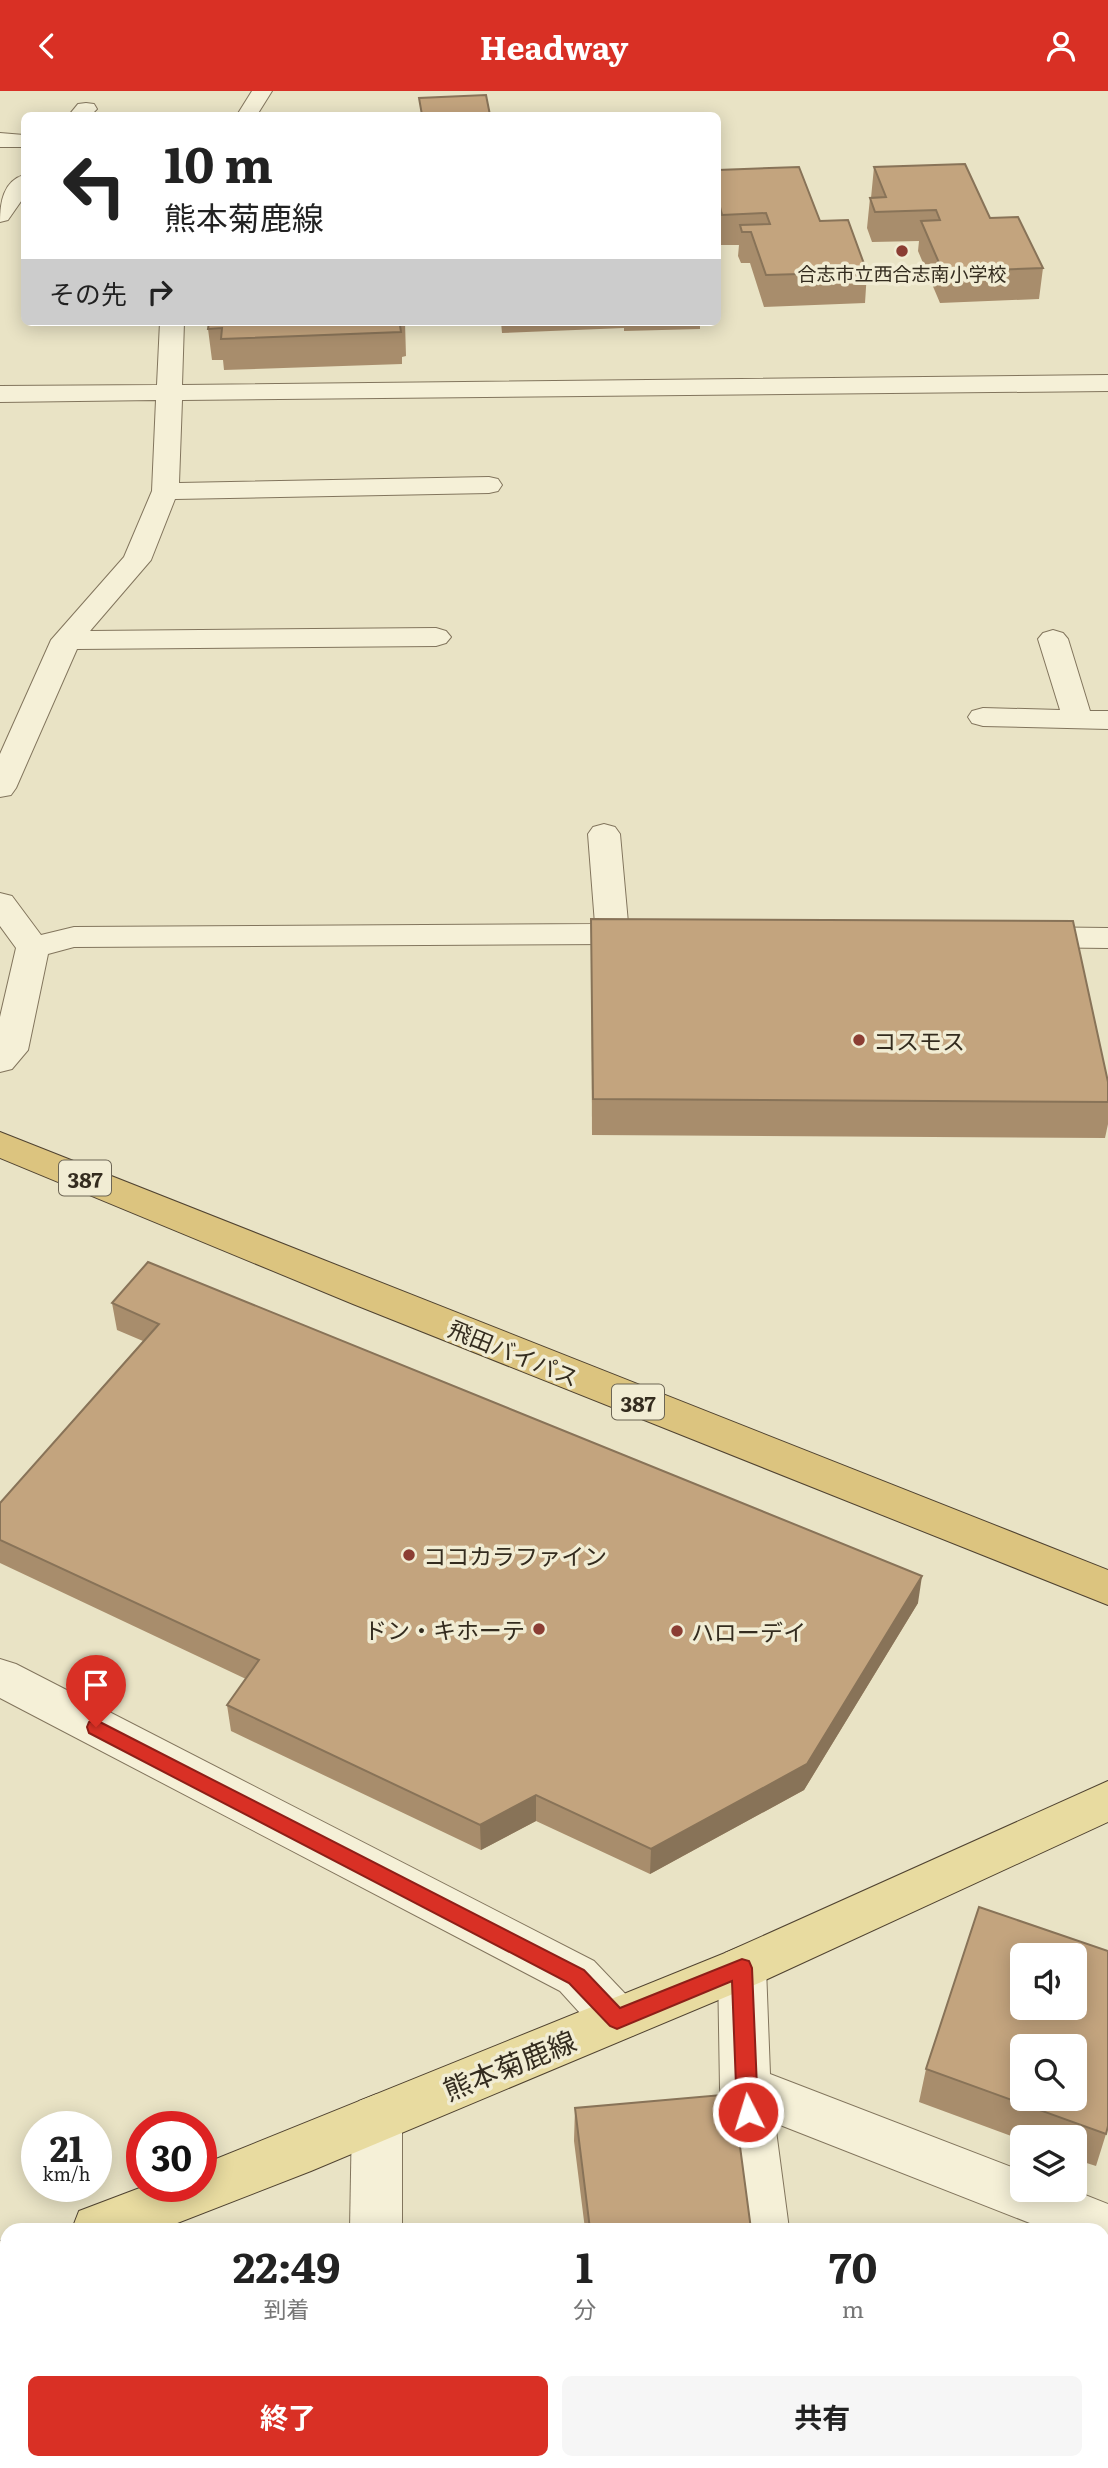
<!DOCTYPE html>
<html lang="ja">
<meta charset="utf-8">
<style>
body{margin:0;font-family:Literata,"Noto Sans JP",serif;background:#f6f6f6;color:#222;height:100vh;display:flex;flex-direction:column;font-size:26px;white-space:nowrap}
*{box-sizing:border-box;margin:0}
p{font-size:23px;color:#767676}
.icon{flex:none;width:38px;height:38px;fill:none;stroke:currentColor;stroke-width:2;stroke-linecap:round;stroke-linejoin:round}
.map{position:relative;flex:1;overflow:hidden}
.panel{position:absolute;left:0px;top:2132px;width:1110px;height:247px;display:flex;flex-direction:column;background:#fff;border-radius:21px 21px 0 0;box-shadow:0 4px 18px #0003}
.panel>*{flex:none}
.banner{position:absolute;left:21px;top:21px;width:700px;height:214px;border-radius:10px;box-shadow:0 4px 18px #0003;background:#fff;color:#222;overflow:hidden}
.controls{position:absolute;left:1010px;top:1852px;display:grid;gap:14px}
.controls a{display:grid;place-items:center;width:77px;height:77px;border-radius:10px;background:#fff;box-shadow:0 4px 18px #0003;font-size:35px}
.speed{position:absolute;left:21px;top:2020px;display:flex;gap:14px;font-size:35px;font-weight:700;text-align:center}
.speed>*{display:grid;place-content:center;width:91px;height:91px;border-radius:50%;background:#fff;box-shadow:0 4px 18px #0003;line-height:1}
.speed small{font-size:18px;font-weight:400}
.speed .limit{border:10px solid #d22;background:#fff;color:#111}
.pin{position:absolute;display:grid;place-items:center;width:60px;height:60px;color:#fff;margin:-72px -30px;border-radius:50% 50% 50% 0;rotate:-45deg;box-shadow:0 0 7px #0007}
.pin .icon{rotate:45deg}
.me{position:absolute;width:77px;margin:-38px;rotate:355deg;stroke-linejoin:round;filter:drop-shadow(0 0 5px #0008)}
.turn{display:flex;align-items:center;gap:24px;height:147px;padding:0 28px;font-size:32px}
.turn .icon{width:91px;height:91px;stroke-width:2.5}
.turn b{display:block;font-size:49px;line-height:60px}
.then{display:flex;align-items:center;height:66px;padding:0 28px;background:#0003;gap:14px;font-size:26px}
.eta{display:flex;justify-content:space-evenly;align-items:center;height:119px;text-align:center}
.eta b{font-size:42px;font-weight:700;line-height:49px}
.primary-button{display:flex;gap:14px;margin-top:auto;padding:14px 28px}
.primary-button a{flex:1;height:80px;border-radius:10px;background:#d93025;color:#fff;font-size:28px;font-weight:700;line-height:80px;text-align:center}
.primary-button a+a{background:#f6f6f6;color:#222}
header{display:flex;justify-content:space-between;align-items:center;height:91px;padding:0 28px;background:#d93025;color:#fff;font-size:32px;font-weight:700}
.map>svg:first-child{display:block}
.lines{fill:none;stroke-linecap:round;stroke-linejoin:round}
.minor-casing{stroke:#82755d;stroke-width:2}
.primary-casing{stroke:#504331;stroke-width:2}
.trunk-casing{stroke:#504331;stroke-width:2}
.minor{fill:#f5f0d7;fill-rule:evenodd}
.primary{fill:#e8dba0;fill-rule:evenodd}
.trunk{fill:#dcc47f;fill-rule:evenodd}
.wall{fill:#a88d6c}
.shaded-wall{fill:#887358}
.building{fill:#c3a47e;stroke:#887358;stroke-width:2;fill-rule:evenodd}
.route{fill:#d93025;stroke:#8d1f18;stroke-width:2}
.poi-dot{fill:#8b3d33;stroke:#f1ecd3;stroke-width:2.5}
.labels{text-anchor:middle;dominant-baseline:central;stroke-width:7;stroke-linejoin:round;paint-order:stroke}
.far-poi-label{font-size:19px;fill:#342c1f;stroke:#f1ecd3}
.shield{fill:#f1ecd3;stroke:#6d6655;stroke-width:2}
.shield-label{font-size:21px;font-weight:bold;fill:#342c1f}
.poi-label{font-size:23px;fill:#342c1f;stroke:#f1ecd3;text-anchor:start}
.street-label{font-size:23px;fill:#342c1f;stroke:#f1ecd3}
.near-street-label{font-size:28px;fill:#342c1f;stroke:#f1ecd3}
</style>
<header><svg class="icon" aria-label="back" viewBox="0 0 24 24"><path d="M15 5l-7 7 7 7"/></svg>Headway<svg class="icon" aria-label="person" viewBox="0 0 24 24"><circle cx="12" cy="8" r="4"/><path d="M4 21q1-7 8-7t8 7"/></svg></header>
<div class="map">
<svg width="1108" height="2377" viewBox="0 0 1108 2377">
<rect width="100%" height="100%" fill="#e9e3c5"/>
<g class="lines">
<defs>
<g id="minor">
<polygon points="252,0 272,0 257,24 237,24"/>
<polygon points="86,12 94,13 97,18 91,24 69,24 78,13"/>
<polygon points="0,42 24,44 24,56 0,56"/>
<path d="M24 84V106L8 129 0 131C0 112 3 90 24 84Z"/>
<polygon points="160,231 184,231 182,294 1108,284 1108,300 182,309 179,392 489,386 498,388 502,394 498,400 489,402 175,408 151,469 90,540 436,537 446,540 451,546 446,552 436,555 77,558 16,697 11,704 0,706 0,663 51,549 124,466 152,400 156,309 0,311 0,295 157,294"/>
<polygon points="1053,539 1063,542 1068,548 1090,620 1108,620 1108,638 983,635 972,632 968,626 972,620 983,617 1060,619 1038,548 1043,542"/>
<polygon points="604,733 615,736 620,743 629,843 624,850 612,853 74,856 48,863 28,959 12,978 0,981 0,926 16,857 0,835 0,802 12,805 41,844 74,836 595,833 588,743 593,736"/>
<polygon points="1023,836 1108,837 1108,857 1023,856 1011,853 1006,846 1011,839"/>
<polygon points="0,1568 16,1573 594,1870 634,1912 642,1928 634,1944 617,1950 600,1944 560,1900 0,1607"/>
<polygon points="742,1855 759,1862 766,1877 770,1983 1022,2080 1022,2098 1070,2098 1108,2113 1108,2163 1102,2161 1102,2138 1045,2138 775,2032 789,2138 737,2138 720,1997 718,1877 725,1862"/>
<polygon points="377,2003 395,2010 402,2027 402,2138 350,2138 352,2027 359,2010"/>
<polygon points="722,2371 848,2371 850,2377 725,2377"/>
</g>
<g id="primary">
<polygon points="1108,1690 1108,1731 759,1892 311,2080 162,2138 72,2138 79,2120 145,2095 201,2095 201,2074 725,1862"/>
<polygon points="7,2148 7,2200 0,2202 0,2150"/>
</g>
<polygon id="trunk" points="0,1041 1108,1479 1108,1514 353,1213 0,1067"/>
</defs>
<!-- minor casing -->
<use href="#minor" class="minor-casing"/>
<!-- primary casing -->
<use href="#primary" class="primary-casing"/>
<!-- trunk casing -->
<use href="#trunk" class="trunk-casing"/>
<!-- minor -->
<use href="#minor" class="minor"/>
<!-- primary -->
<use href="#primary" class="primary"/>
<!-- trunk -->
<use href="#trunk" class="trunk"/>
</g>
<!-- wall -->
<g class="wall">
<polygon points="874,76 990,127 1043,177 1039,208 940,212 918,160 919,150 872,151 867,137 870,107 871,107"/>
<polygon points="718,79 820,130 867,181 865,212 764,216 750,172 741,172 738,165 739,154 721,154 718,143"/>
<polygon points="405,231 406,265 402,266 402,273 224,279 223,269 212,269 208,238"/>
<polygon points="501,231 700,231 700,238 624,240 624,237 502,242"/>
<polygon points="591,828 1108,991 1108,1033 1105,1047 592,1044"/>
<polygon points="112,1212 918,1512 804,1699 650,1783 536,1730 481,1759 231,1640 227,1614 246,1588 0,1472 0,1412 143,1250 117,1239"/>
<polygon points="926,1978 1106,2043 1096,2075 1074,2068 1074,2046 1022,2046 1022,2049 919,2011"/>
<polygon points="575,2017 751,2138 585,2138 574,2050"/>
</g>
<!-- shaded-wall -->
<g class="shaded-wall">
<polygon points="922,1485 918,1512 804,1699 650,1783 651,1758"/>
<polygon points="536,1704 536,1730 481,1759 480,1734"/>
<polygon points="182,2371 188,2371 188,2377 181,2377"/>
</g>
<!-- building -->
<g class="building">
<polygon points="486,4 490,24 422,24 419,7"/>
<polygon points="965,73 990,127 1018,126 1043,177 943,181 921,130 940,129 936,119 875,121 870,107 886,106 874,76"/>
<polygon points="799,76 820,130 848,129 867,181 766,184 751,141 742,141 740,134 770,133 766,122 722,124 718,108 718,79"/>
<polygon points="209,231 405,231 405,234 400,234 401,241 221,248 222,237 208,238"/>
<polygon points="591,828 1073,830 1108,991 1108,1011 593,1008"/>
<polygon points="148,1171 922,1485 807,1673 651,1758 536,1704 480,1734 227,1614 259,1569 0,1449 0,1412 159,1233 112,1212"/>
<path d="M979 1816 1108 1860V2035L1106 2043 926 1978ZM1022 1864H1074V1916H1022ZM1022 1955H1074V2007H1022Z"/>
<polygon points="733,2003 751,2138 590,2138 575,2017"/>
<polygon points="7,2344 7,2371 182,2371 181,2377 0,2377"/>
</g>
<!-- route -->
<polygon class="route" points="96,1629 584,1879 620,1917 742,1868 749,1870 752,1877 758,2021 755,2028 748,2031 741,2028 737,2021 732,1890 617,1938 610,1935 569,1892 89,1642 87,1636 89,1631"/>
<!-- markers -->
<g class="poi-dot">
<circle cx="902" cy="160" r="7"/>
<circle cx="859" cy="949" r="7"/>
<circle cx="409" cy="1464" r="7"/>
<circle cx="539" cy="1538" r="7"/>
<circle cx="677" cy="1540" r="7"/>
</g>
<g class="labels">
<!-- far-poi labels -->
<g class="far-poi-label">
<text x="902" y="182">合志市立西合志南小学校</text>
</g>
<!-- shield labels -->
<g class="shield">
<rect x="59" y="1069.5" width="52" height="35" rx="5"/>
<rect x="612" y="1293.5" width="52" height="35" rx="5"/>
</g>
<g class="shield-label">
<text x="85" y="1087">387</text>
<text x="638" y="1311">387</text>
</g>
<!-- poi labels -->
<g class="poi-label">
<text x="873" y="949">コスモス</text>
<text x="423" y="1464">ココカラファイン</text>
<text x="525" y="1538" text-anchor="end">ドン・キホーテ</text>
<text x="691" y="1540">ハローデイ</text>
</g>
<!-- street labels -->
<g class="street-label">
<text transform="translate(514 1261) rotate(22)">飛田バイパス</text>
</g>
<!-- near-street labels -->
<g class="near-street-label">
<text transform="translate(509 1973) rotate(-22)">熊本菊鹿線</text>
</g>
</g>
</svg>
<div class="controls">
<a><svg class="icon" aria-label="sound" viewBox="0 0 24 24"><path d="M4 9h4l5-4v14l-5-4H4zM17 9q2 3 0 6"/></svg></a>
<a><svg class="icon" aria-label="search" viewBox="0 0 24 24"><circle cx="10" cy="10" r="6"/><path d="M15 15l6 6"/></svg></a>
<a><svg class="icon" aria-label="layers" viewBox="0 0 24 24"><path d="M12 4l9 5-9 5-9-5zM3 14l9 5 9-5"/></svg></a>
</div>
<div class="speed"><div>21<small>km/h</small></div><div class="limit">30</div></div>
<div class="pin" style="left:96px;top:1636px;background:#d93025"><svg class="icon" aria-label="arrive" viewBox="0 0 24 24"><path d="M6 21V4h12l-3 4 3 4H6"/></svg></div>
<svg class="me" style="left:748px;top:2021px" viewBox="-20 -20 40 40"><circle r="17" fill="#d93025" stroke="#fff" stroke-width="3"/><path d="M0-11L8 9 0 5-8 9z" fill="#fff"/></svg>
<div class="banner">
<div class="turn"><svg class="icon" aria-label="left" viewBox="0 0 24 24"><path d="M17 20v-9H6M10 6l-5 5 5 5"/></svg><div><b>10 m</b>熊本菊鹿線</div></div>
<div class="then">その先<svg class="icon" aria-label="right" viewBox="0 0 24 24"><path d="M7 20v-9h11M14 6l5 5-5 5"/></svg></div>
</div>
<section class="panel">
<div class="eta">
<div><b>22:49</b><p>到着</p></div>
<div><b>1</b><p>分</p></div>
<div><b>70</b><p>m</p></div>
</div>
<div class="primary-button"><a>終了</a><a>共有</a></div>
</section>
</div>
